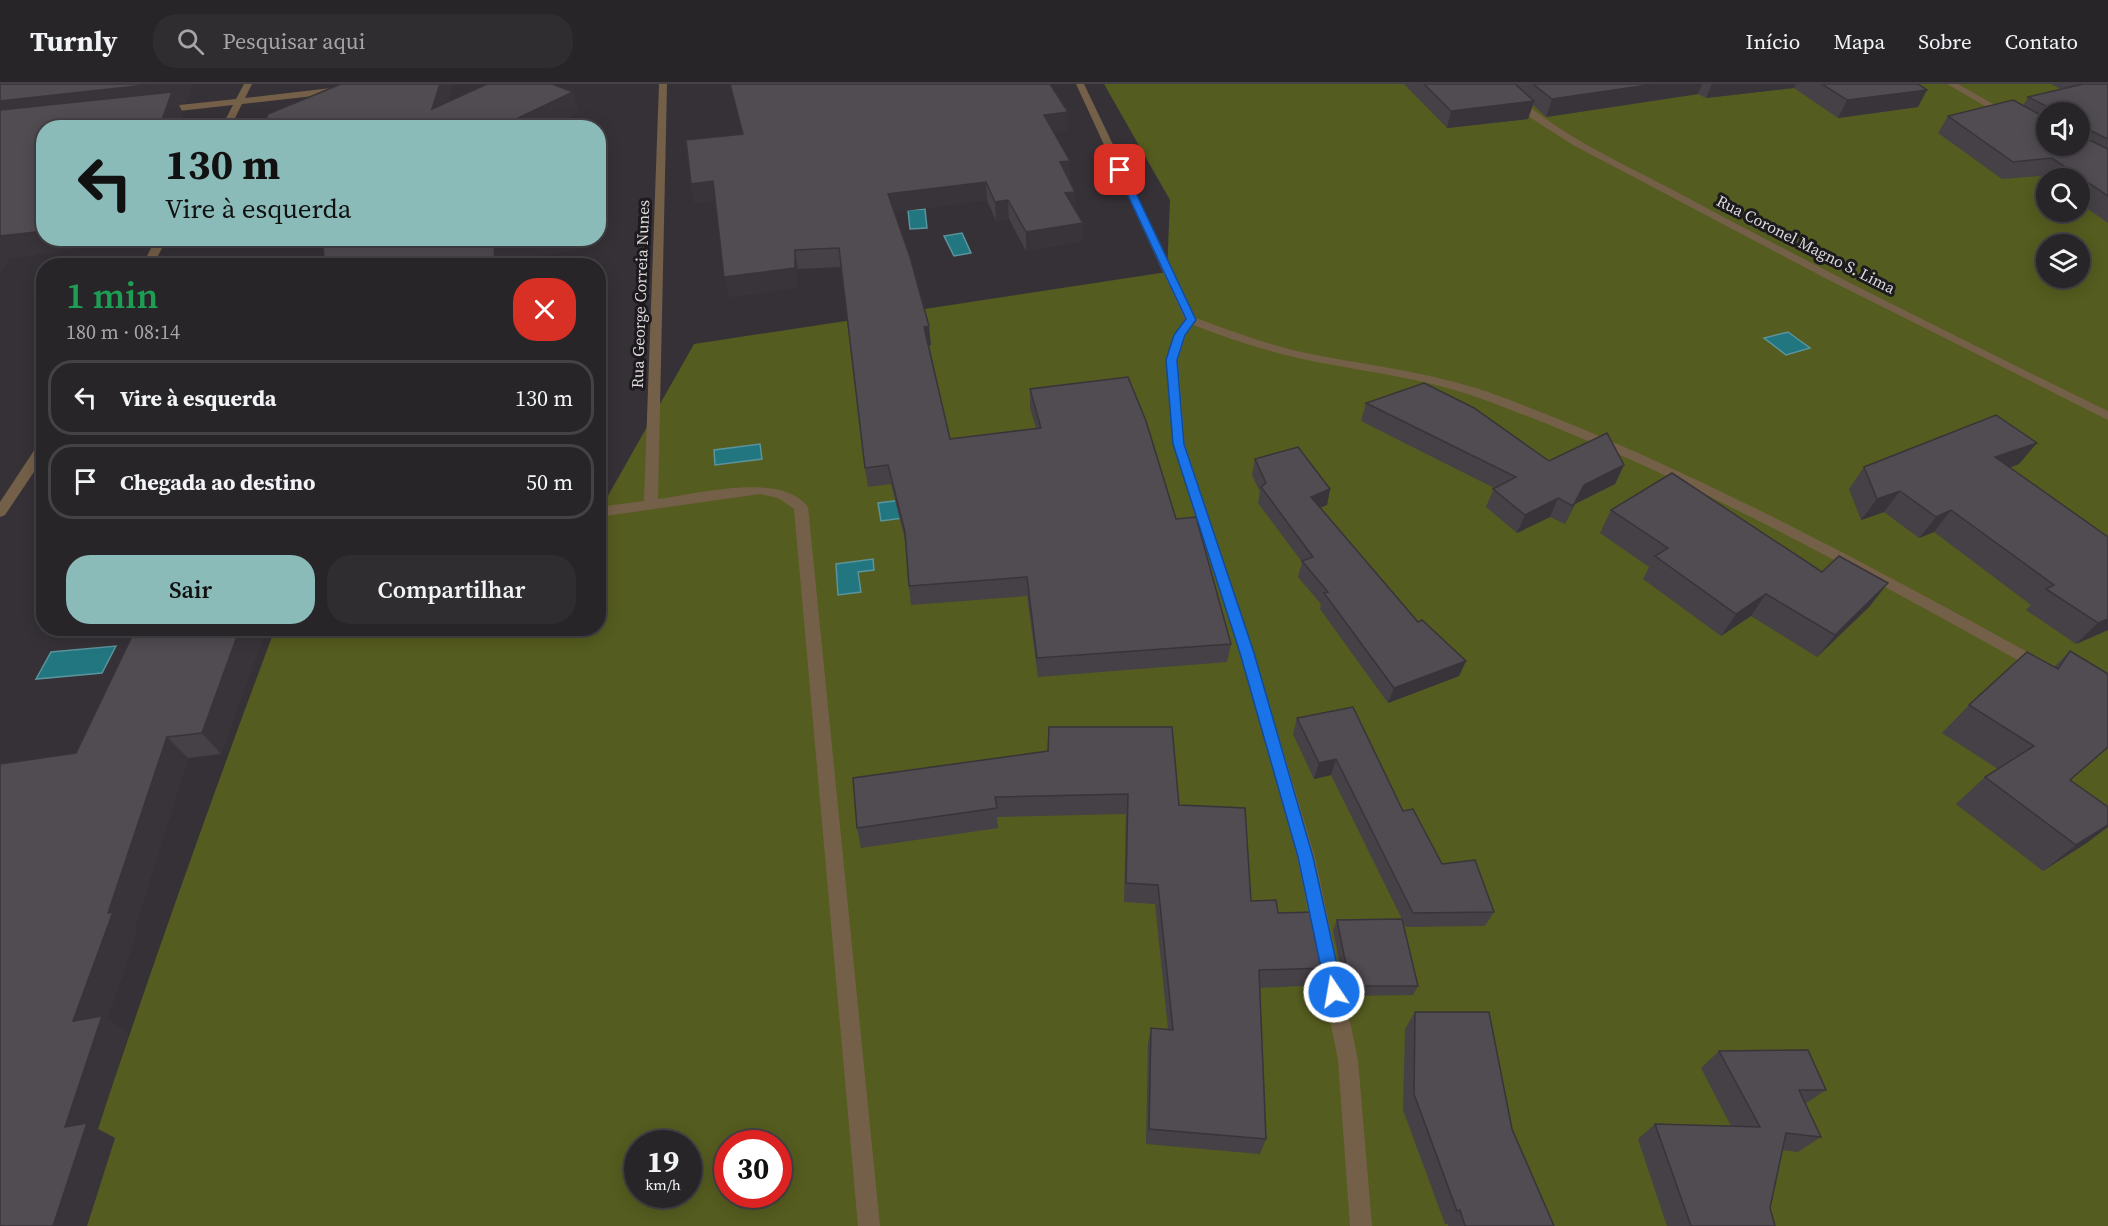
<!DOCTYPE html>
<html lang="pt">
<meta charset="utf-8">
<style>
body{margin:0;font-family:"Source Serif 4",serif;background:#302d31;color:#f1f3f6;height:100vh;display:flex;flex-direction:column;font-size:22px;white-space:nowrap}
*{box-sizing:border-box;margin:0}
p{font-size:20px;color:#a5a5a8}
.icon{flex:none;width:33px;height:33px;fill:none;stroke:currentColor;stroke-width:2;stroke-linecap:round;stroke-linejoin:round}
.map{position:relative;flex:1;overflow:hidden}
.sheet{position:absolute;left:36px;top:174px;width:570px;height:378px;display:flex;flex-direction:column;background:#282529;border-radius:24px;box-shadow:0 3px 15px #0003,0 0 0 2px #444246}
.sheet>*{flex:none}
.hud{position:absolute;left:36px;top:36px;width:570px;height:126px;border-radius:24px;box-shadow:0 3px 15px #0003,0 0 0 2px #444246;background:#8bbbb9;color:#111;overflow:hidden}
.controls{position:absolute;left:2036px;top:18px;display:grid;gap:12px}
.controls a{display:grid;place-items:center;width:54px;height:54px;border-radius:50%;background:#282529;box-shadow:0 3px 15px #0003,0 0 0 2px #444246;font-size:30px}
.speed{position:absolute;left:624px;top:1046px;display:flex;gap:12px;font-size:30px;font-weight:700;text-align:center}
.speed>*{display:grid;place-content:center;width:78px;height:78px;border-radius:50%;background:#282529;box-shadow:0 3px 15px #0003,0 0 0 2px #444246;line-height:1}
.speed small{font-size:15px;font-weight:400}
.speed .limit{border:9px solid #d22;background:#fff;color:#111}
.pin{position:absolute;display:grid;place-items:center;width:51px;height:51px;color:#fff;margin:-26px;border-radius:12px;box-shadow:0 3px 9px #0006}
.me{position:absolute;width:66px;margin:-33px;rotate:348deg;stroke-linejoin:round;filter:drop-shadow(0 0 4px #0008)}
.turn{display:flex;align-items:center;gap:21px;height:126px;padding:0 30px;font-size:27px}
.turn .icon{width:78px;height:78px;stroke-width:2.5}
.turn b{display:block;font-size:42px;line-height:51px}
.round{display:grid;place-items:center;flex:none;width:63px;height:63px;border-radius:24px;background:#302d31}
.headline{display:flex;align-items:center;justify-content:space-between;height:102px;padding:0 30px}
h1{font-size:36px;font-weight:600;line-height:45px;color:#1e9e55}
.button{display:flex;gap:12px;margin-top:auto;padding:12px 30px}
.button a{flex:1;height:69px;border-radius:24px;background:#8bbbb9;color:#111;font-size:24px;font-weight:600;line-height:69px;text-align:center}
.button a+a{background:#302d31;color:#f1f3f6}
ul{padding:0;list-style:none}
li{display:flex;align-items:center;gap:18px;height:75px;margin:0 12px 9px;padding:0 18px;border:3px solid #444246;border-radius:24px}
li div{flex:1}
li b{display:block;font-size:22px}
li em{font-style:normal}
header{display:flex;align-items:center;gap:36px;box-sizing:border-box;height:84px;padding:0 30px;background:#282529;border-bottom:2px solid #444246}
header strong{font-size:28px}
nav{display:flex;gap:33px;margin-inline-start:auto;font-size:21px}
.search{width:420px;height:54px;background:#302d31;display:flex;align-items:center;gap:15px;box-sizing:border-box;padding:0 21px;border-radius:24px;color:#a5a5a8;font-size:22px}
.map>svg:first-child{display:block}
.green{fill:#555c1f;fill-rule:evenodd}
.water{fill:#227680;stroke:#5a949c;stroke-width:1.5}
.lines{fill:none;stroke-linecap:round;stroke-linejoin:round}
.minor{fill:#746048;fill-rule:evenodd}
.wall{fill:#464047;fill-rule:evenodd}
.shaded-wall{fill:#393439}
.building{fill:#514b52;stroke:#393439;stroke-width:1.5}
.route{fill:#1a73e8;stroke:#114b97;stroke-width:1.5}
.labels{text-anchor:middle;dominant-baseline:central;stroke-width:6;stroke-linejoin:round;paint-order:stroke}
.far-street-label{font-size:16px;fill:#dddade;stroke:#1c1a1d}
</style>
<header>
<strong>Turnly</strong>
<div class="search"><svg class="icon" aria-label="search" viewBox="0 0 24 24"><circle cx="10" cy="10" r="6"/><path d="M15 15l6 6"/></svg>Pesquisar aqui</div>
<nav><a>Início</a><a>Mapa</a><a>Sobre</a><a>Contato</a></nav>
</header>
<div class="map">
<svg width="2108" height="1142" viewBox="0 0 2108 1142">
<rect width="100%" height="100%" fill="#363137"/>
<!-- green -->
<path class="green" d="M1104 0H2108V1142H66C131 941 201 742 275 545L598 544 599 424H601L694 260 1167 188 1170 116ZM2046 28H2079V62H2046ZM2046 94H2079V128H2046ZM2046 160H2079V194H2046ZM638 1059H688V1110H638ZM728 1059H778V1110H728Z"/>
<!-- water -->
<g class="water">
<polygon points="925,125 927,144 910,145 908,126"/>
<polygon points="962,149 971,169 954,172 944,152"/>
<polygon points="1788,248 1810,264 1786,271 1764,254"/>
<polygon points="760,360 762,375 715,381 714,366"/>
<polygon points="934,412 918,432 881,437 878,419"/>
<polygon points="873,475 874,486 858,488 861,508 838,511 836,480"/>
<polygon points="116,562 102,589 36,595 51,568"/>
</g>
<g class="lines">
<!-- minor -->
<g class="minor">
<polygon points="244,0 252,0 245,14 340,3 344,6 340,9 242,20 230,44 221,44 233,21 161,29 156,26 161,23 236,15"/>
<path d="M659 0H667L658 415C697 410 781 387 808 423L880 1142H858L794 425 778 414 760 410 598 433V423L644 417Z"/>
<path d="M1076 0H1084L1196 234C1229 246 1262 259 1297 267 1362 281 1428 287 1491 309 1684 380 1865 479 2044 577L2047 581 2044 585H2034C1855 486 1674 385 1482 315 1425 294 1366 288 1307 276 1268 268 1230 255 1193 241L1186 251 1178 276 1185 360 1254 569 1315 773 1358 976 1372 1142H1350L1338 976 1297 773 1240 569 1173 360 1166 276 1174 251 1185 236Z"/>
<path d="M1495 0H1504C1556 52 1624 79 1688 114 1826 188 1967 258 2108 327V336L1825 194 1573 61 1531 34Z"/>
<polygon points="1947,0 1958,0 2014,32 2006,34"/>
<polygon points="156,154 167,154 153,182 142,182"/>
<polygon points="44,358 44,373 5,431 0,433 0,418 39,359"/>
</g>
</g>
<!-- wall -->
<g class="wall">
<polygon points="730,0 1050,0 1068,46 1053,48 1070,95 1075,126 1083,139 1082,157 1026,167 1009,135 996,137 987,116 894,128 931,261 929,262 950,355 1036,344 1030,324 1030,305 1176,435 1231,560 1227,578 1038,593 1027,512 911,521 909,502 906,460 891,400 868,403 865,384 841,183 798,185 798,203 729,213 715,116 695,119 691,100 743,50"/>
<polygon points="1404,0 1918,0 1918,23 1838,34 1794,4 1706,14 1698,10 1546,33 1533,21 1528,35 1447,44"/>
<path d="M2051 0H2108V139L2079 119V94H2046V96L2040 92 2002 95 1938 49 1948 32 2023 22 2028 13 2061 5ZM2046 28H2079V62H2046Z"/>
<polygon points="1366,319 1549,377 1624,381 1615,400 1575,420 1565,440 1550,433 1517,449 1486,423 1494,404 1361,337"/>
<polygon points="1255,375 1330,405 1327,421 1320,423 1418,538 1466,577 1459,592 1388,619 1320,525 1321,520 1298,493 1302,478 1258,419 1260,408 1252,391"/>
<polygon points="2019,380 2009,384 2108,546 2076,560 2026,526 2031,521 1934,448 1919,454 1884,428 1861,436 1849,405 1864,383"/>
<polygon points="1611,426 1870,522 1817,573 1751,532 1721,552 1643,495 1649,483 1600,449"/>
<polygon points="136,544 281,544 265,547 221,670 188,674 134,845 137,847 107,935 128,949 98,1045 115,1054 87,1142 0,1142 76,669"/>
<polygon points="2070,567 2070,696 2088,758 2043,787 1956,720 1985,693 1998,685 1942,649 1969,621 2054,583"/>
<polygon points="1297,634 1403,727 1442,780 1494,828 1485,842 1406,843 1402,836 1418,902 1413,911 1352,912 1350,900 1344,901 1333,846 1337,836 1402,835 1331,691 1314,695 1293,650"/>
<polygon points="1048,667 1179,721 1251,817 1278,829 1328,884 1321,901 1259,904 1266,1055 1260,1070 1146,1060 1148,960 1151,944 1168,945 1155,820 1124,818 1126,730 997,733 998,744 861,764 857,744"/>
<polygon points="1415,928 1512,1045 1554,1142 1448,1142 1448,1140 1445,1140 1403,1026 1405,945"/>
<polygon points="1719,967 1826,1006 1805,1020 1821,1053 1798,1068 1782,1066 1770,1124 1775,1142 1667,1142 1638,1055 1655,1040 1731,1042 1701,984"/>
</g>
<!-- shaded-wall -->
<g class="shaded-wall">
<polygon points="155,0 193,0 187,18 178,19 183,29 178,44 0,38 0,17"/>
<polygon points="440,0 454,0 441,44 432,25"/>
<polygon points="1655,0 1702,0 1698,10 1546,33 1552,15"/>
<polygon points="1712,0 1796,0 1794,4 1706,14"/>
<polygon points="1927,6 1918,23 1838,34 1847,16"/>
<polygon points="573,8 579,28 548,44 497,44"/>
<polygon points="1534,17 1528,35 1447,44 1451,27"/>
<polygon points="1068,28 1068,46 1044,49 1044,31"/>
<polygon points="1070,77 1070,95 1060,96 1060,78"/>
<polygon points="713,97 717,116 695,119 691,100"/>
<polygon points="986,98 987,116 890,129 888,110"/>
<polygon points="1075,108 1075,126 1065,109"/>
<polygon points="1008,116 1009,135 996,137 995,118"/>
<polygon points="1083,139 1082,157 1026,167 1026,148"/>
<polygon points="44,147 44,154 82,154 77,165 9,175 0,191 0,152"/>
<polygon points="495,154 583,154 583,166 504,176 504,182 494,182"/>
<polygon points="795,166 798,185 798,203 729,213 724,193"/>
<polygon points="929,242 931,261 926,262 924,243"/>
<polygon points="598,317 605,335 601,395 598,390"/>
<polygon points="2037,359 2019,380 1977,395 1995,373"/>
<polygon points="1624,381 1615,400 1575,420 1565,440 1584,401"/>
<polygon points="1330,405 1327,421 1308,429 1311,413"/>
<polygon points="1900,407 1884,428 1861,436 1877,415"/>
<polygon points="1558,414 1550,433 1517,449 1525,431"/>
<polygon points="1951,426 1934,448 1919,454 1936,433"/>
<polygon points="1888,499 1870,522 1817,573 1835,551"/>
<polygon points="1766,510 1751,532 1721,552 1736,530"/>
<polygon points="2108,535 2108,546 2076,560 2098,539"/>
<polygon points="240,544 263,544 265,547 221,670 202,649"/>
<polygon points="1466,577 1459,592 1388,619 1394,604"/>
<polygon points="167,653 188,674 134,845 137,847 107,935 128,949 98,1045 115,1054 87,1142 53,1142 65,1043 73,937"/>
<polygon points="1336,675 1331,691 1314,695 1319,679"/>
<polygon points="2108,741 2108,743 2088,758 2043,787 2076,761"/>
</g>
<!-- building -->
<g class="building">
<polygon points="0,0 155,0 0,17"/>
<polygon points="341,0 440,0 432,25 487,0 552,0 573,8 497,44 263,44 268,30"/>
<polygon points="730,0 1050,0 1068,28 1044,31 1070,77 1060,78 1075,108 1065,109 1083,139 1026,148 1008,116 995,118 986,98 888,110 910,173 929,242 924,243 950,355 1041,344 1030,305 1128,293 1146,337 1176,435 1196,433 1231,560 1037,574 1027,493 909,502 905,448 888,381 865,384 839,164 795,166 795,184 724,193 713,97 691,100 686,56 743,50"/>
<polygon points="1424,0 1515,0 1534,17 1451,27"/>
<polygon points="1533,0 1655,0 1552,15"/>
<polygon points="1822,0 1918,0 1927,6 1847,16"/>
<polygon points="2083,0 2108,0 2108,55 2083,43 2079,43 2079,28 2058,28 2028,13"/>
<polygon points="172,8 159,44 44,44 44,147 0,152 0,26"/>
<polygon points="2013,16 2046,34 2046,62 2079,62 2079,51 2108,65 2108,112 2052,74 2013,78 1948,32"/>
<polygon points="322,154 495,154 494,182 324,182 325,181"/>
<polygon points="1424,299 1474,324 1549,377 1607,349 1624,381 1584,401 1573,422 1558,414 1525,431 1493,405 1516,393 1366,319"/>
<polygon points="1996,331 2037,359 1995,373 2108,453 2108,535 2098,539 2046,505 2054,501 1951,426 1936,433 1900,407 1877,415 1864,383"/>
<polygon points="1298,363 1330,405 1311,413 1418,538 1422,536 1466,577 1394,604 1324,509 1328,508 1302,477 1313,473 1261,403 1266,399 1255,375"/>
<polygon points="1672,389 1822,488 1839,472 1888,499 1835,551 1766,510 1736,530 1655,472 1668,464 1611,426"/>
<polygon points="136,544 240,544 202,649 167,653 108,829 113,828 73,937 102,932 65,1043 87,1039 53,1142 0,1142 0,680 76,669"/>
<polygon points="2070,567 2108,590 2108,663 2070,696 2108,723 2108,741 2076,761 1985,693 2034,662 1969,621 2027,568 2058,585"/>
<polygon points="1353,623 1403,727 1413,725 1442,780 1475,776 1494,828 1413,829 1336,675 1319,679 1297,634"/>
<polygon points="1049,643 1172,643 1179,721 1245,724 1251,817 1276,816 1278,829 1316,828 1328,884 1259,886 1266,1055 1149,1045 1151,944 1173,946 1158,801 1126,799 1128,710 995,713 997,724 857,744 853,694 1048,667"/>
<polygon points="1402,835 1418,902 1357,902 1354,891 1348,891 1337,836"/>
<polygon points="1415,928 1489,928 1512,1045 1554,1142 1465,1142 1460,1126 1457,1127 1414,1010"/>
<polygon points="1808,966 1826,1006 1799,1006 1821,1053 1786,1049 1770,1124 1775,1142 1691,1142 1655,1040 1760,1043 1719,967"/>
</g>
<!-- route -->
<polygon class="route" points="1120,83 1125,86 1196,236 1185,251 1177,276 1184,360 1254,569 1313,773 1343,908 1340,914 1334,916 1328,914 1326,908 1298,773 1240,569 1173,360 1166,276 1174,251 1186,235 1116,86"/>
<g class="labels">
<!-- far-street labels -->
<g class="far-street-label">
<text transform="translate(1806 160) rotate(27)">Rua Coronel Magno S. Lima</text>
<text transform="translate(640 210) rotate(-88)">Rua George Correia Nunes</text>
</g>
</g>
</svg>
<div class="controls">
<a><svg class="icon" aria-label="sound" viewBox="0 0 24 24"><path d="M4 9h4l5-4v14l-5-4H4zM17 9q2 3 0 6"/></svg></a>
<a><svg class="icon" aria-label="search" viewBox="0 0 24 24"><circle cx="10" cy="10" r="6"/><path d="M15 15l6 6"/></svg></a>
<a><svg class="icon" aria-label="layers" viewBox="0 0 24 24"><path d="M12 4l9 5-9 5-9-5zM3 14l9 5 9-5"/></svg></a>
</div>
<div class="speed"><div>19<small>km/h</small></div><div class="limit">30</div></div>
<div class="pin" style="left:1120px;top:86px;background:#d93025"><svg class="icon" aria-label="arrive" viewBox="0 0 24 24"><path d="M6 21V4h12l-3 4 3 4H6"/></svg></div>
<svg class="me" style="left:1334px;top:908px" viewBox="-20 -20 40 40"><circle r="17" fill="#1a73e8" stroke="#fff" stroke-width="3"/><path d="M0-11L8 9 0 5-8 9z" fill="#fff"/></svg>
<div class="hud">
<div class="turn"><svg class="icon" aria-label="left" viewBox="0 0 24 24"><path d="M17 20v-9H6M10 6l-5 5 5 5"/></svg><div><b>130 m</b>Vire à esquerda</div></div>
</div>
<section class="sheet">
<div class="headline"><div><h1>1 min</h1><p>180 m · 08:14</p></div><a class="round" style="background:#d93025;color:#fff"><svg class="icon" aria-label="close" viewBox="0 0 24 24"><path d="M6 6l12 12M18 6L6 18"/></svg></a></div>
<ul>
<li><svg class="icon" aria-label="left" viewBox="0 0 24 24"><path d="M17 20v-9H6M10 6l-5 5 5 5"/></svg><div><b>Vire à esquerda</b></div><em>130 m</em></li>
<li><svg class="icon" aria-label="arrive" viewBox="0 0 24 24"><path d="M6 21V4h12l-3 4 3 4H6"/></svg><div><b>Chegada ao destino</b></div><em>50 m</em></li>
</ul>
<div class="button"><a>Sair</a><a>Compartilhar</a></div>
</section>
</div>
